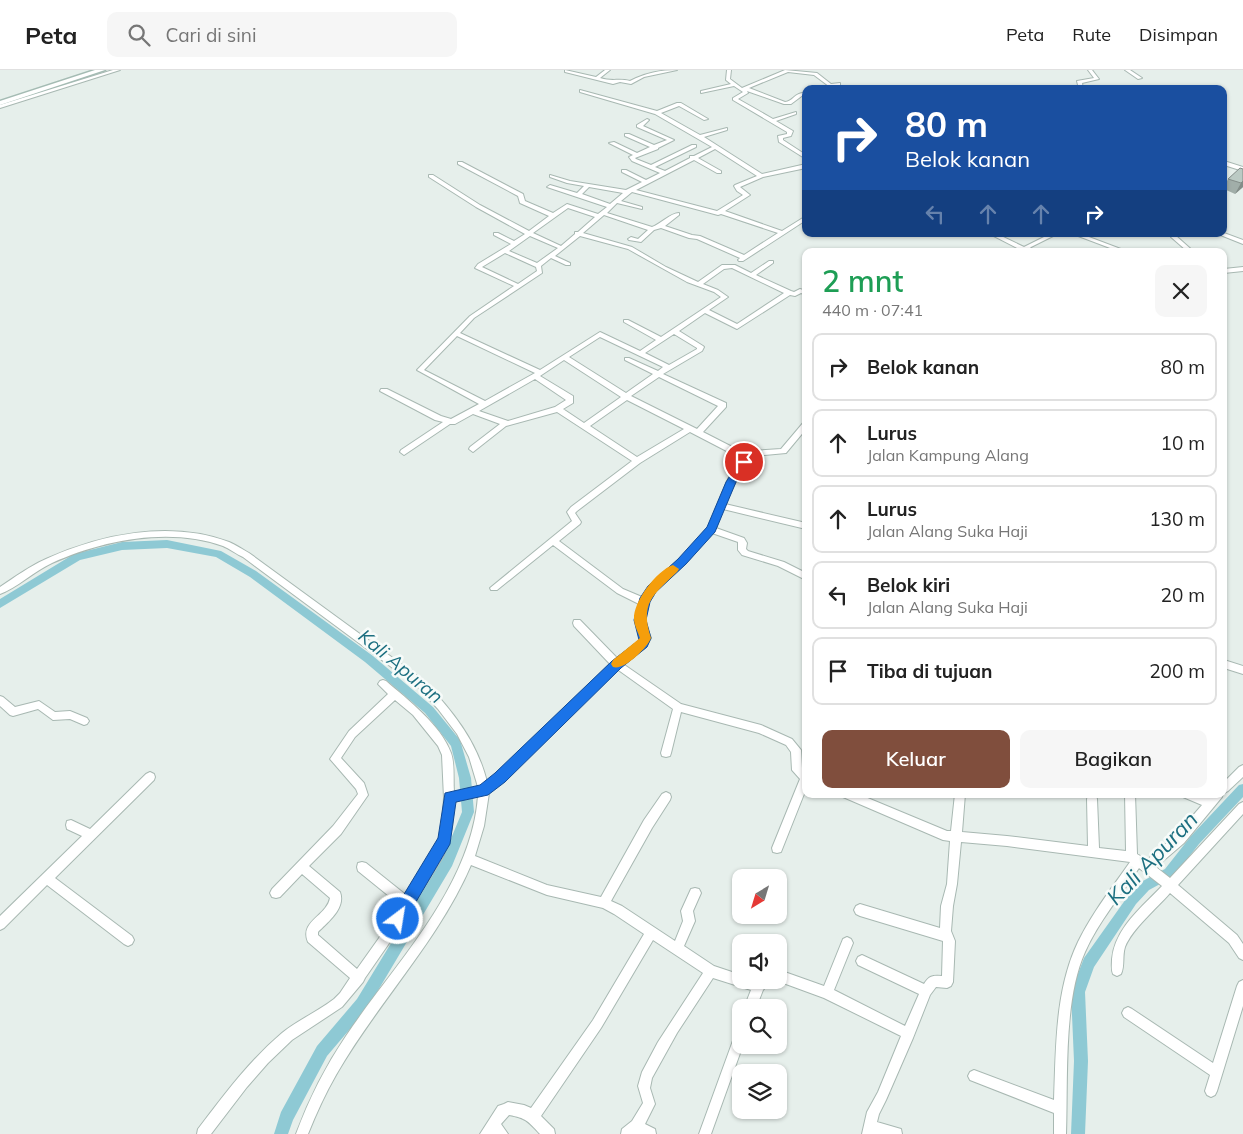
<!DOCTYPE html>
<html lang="id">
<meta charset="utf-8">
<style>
body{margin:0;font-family:Mulish,sans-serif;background:#f6f6f6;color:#222;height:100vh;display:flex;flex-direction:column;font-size:19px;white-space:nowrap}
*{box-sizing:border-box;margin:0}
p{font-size:16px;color:#767676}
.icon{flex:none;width:28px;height:28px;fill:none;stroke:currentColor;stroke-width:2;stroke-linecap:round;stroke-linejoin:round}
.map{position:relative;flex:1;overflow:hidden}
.details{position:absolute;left:802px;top:178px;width:425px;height:550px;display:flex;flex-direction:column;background:#fff;border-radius:10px;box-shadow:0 1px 4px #0004}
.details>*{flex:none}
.banner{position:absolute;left:802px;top:15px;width:425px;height:152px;border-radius:10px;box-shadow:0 1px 4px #0004;background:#1a4fa0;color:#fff;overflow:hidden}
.needle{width:32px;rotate:218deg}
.buttons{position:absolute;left:732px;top:799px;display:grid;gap:10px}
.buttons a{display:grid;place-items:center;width:55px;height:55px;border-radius:10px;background:#fff;box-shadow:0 1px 4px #0004;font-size:25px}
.pin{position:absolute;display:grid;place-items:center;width:42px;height:42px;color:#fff;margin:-21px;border:2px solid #fff;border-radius:50%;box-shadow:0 1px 5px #0007}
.me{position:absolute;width:55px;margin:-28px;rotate:31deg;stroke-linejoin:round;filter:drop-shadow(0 0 4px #0008)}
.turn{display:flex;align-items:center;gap:18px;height:105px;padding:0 20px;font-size:22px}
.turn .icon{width:65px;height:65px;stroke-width:2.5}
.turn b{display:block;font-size:35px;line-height:42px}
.lanes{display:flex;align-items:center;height:48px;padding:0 20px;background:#0003;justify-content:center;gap:25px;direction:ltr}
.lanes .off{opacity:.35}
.round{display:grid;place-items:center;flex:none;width:52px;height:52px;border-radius:10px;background:#f6f6f6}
.headline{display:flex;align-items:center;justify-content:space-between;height:85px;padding:0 20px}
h1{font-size:30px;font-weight:600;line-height:38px;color:#1e9e55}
.action{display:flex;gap:10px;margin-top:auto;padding:10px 20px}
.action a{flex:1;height:58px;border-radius:10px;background:#804e3d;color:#fff;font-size:20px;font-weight:600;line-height:58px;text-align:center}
.action a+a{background:#f6f6f6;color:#222}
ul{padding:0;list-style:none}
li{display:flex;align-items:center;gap:15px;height:68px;margin:0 10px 8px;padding:0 10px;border:2px solid #e0e0e0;border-radius:10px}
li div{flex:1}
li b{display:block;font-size:19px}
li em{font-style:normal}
header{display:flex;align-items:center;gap:30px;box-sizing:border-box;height:70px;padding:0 25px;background:#fff;border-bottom:1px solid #e0e0e0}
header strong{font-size:24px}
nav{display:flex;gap:28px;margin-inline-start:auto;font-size:18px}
.search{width:350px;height:45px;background:#f6f6f6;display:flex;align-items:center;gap:12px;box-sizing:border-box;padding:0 18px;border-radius:10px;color:#767676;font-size:19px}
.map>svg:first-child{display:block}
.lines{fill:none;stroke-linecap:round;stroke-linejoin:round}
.canal{fill:#8ec9d4;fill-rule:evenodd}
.minor-casing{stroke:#a8b8b2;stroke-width:2}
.secondary-casing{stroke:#a4bbb3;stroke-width:3}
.minor{fill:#fff;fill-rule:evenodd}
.secondary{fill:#fff;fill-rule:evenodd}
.wall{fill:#a1aea9}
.shaded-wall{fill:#838d89}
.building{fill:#bbcac4;stroke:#838d89}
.route{fill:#1a73e8;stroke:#114b97}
.slow{fill:#f59e0b}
.labels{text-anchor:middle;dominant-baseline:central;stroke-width:5;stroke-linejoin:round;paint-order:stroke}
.water-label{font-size:19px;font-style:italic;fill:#1c6f80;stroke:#f7fbf9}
.near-water-label{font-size:22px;font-style:italic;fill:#1c6f80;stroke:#f7fbf9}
</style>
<header>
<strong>Peta</strong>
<div class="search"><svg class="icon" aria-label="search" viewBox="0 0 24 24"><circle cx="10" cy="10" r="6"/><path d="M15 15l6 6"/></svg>Cari di sini</div>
<nav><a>Peta</a><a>Rute</a><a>Disimpan</a></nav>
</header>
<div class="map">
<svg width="1243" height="1064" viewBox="0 0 1243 1064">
<rect width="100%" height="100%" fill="#e6efeb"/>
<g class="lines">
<!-- canal -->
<g class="canal">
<polygon points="167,470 221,481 256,501 373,586 433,637 460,670 471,708 474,742 452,796 367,939 327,986 293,1050 288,1064 274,1064 281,1042 317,976 357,929 443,788 462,742 459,708 451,676 425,643 365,592 250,507 216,487 167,478 122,480 80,490 0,538 0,529 74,484 122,472"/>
<polygon points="1243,714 1243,727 1199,774 1173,807 1149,820 1136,834 1094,897 1085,922 1088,991 1085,1064 1071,1064 1074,991 1071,922 1084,888 1128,826 1141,812 1165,799 1191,766 1239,715"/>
</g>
<defs>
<g id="minor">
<polygon points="113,0 120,0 0,38 0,35"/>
<path d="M565 0 596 7 605 0H610L600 8C613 12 618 8 630 11 645 3 661 0 677 0L644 7 631 14 620 12 613 14 565 2Z"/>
<path d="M727 0H731L730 9 742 18 785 0 817 3 831 14 840 13V15L830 17 814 5 788 2 749 18 785 32C792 32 795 23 803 23V25L791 34H784L747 21 748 23 738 29 773 49 796 42V44L776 51 793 61 791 66 783 68V70L806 85V89L779 72 778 66 787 64V62L733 30V28L743 22 734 16 701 23V21L731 14 726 10Z"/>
<polygon points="1088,0 1092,0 1099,9 1082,13 1083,19 1079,19 1077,11 1094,8"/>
<polygon points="1125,0 1130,0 1142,8 1138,9"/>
<path d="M580 20 657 41 677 33H681L708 49 704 50 679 36 661 43 700 65 727 58V60L704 67 762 104 806 94V98L763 107 740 117 750 125 725 141 782 161 806 146V150L743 191H739L738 190 740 188 697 169 689 168 661 158 654 160 641 172 629 170 628 169 631 167 638 169 648 160 604 145 583 163 632 177 666 197 698 212 722 195H735L751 203 769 191H773V193L756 205 791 221 794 222 800 219 806 221V225L801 223 795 226 790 225 737 259 705 243 679 261 703 276 704 277 702 281 663 304 726 333V337L703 362 746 384 751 381 781 379 803 353H806V359L786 383 753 386 741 401 725 434 806 453V459L723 439 716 458 744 468 747 473 746 479 748 481 784 492 806 503V510L778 496 742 485 738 480V472L712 463 685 494 655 521 648 533 644 550 651 568 646 577 623 594 681 634 761 655 792 669 801 680 802 698 806 702V719L781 782 777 783 773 782 772 778 800 709 792 700 791 682 786 675 759 663 681 642 671 683 670 686 666 687 662 686 661 683 673 639 617 599 504 711 489 723 484 756 475 786 547 815 601 827 644 750 662 724 666 722 670 724 671 727 670 730 652 758 611 831 622 836 675 871 683 851 681 841 691 819 695 818 699 819 701 823 693 841 695 851 684 876 714 896 741 905V910H770L768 914 763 920 756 938H744L751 920 713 908 677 963 652 1008 650 1018 655 1034 645 1054 655 1059 656 1064H621L622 1059 632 1051 643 1033 638 1016 642 1002 658 972 703 903 653 870 601 958 541 1046 554 1059 555 1064H540C528 1051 526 1048 509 1045L501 1054 508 1064H480L498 1036 504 1034 508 1032 524 1035 531 1038 593 950 644 864 614 844 603 838 547 825 471 795C438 872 377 933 336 1005 325 1024 316 1044 308 1064H296C309 1029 325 997 346 966 395 893 471 818 478 726L454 732 452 758 444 785 392 869 365 908 363 912 342 937 292 970 268 993 247 1017 211 1064H197L198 1059C224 1025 249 991 282 963 298 950 317 942 334 929L340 923 350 908 308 872C299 851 327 846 330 828L302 804 280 827 276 828 272 827 270 823 272 819 333 756 358 724 356 719 330 689 349 661 388 624 378 614 380 611 383 610 386 611C408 630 441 655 451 683 455 694 453 710 454 722L478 717 469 687 457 664 438 639 417 616 243 487C236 484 230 479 223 476 169 457 103 470 52 493 34 501 17 518 0 524V517C15 507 30 496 46 489 101 464 170 450 229 472 236 475 242 479 249 483L423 610C452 640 477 671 487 712L496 705 610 594 574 556 573 553 574 550H580L617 588 640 571 641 568 636 550 639 534 617 523 553 475 497 520H491L490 518 572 451 567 442 571 437 632 391 557 342 506 356 473 382 469 379 470 377 500 354 473 344 455 354H450L404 385 400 382 401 380 443 352 435 350 380 321 381 319H387L441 346 451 349 479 334 417 300 470 246 514 216 475 198 478 194 511 174 494 165V163H498L514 171 525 164 476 137 429 107V105H433L480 135 529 161 549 146 520 133 518 126 458 94V92H462L523 124 525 131 553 143 567 134 598 144 607 137 547 117 550 115 577 123 584 116 567 113 550 107V105L570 111 626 120 642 112 622 102V100H626L646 110 660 103 632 91 629 87 633 85 609 73 614 72 637 83 650 77 625 66V64H629L654 75 667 70 637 57V55L647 49 649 50 643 56 674 70 658 78V79L635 88 636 89 651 95 692 75H696V77L655 97 665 101 690 88V86H694L712 77 655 44 580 22ZM715 79 757 106 735 115 734 116 737 121 743 125 717 141 636 120 694 90 717 103H721V101L698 88ZM589 117 623 123 610 134 582 124ZM632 122 718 145 721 144 778 163 744 185 700 166 692 165 665 156 679 145V143C670 143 661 154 652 157L607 143 617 133 642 139V137L621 131ZM568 138 595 147 578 162H575V164L561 176 533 163ZM530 166 558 178 537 193 509 181ZM580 166 628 179 687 212 714 222 721 227 661 267 628 250H624V252L656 270 640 281 600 262 540 300 460 263 474 248 542 203 541 196 551 188 566 195H570V193L555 186ZM505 183 536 197 537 201 518 214 482 197ZM732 198 784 223 737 254 709 240 728 227 718 220 703 214 724 199ZM674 264 697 278V279L669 295 645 283ZM457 266 535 303 485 331 424 300ZM600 267 663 297 658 301 629 288H625V290L653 304 626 323 569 287ZM564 290 621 327 584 353 563 339 573 333V326L540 306ZM659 307 718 336 697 359 631 326ZM535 309 566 330 555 337 508 351 479 341ZM627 330 684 359 637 387 590 356ZM690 362 742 389 735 397 727 411 708 458 679 490 649 517 642 527 623 519 559 471 580 454 581 452 575 443 577 441 640 393ZM395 630 413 645 438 676 442 685 444 728 442 758 435 779 406 825 366 793 362 792 358 793 357 797 358 801 400 835 384 861 357 899 318 865V862C328 852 346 838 340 822L309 796 341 764 368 725 364 713 341 688 355 667Z"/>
<polygon points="1224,91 1243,97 1243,101 1224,95"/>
<polygon points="1224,163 1243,170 1243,174 1218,164"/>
<polygon points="990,164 997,164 1024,177 1050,164 1057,164 1031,177 1027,181 1020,181 1021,180"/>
<polygon points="1073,164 1081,164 1126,181 1118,181"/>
<polygon points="1171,165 1175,165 1193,181 1187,181 1171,167"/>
<polygon points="1243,197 1243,201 1224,203 1224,199"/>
<polygon points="1224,590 1243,596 1243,604 1224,598"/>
<polygon points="0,626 3,627 15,637 39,631 55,642 70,641 87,648 89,651 87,654 84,655 70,649 53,650 38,639 13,646 10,645 0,636"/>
<polygon points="1243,695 1243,707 1228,721 1224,723 1224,712 1239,697"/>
<polygon points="150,702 154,704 155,707 154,710 55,808 132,866 134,870 132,874 128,876 124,874 47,815 4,858 0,860 0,846 82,766 67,759 66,755 67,751 71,750 90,759 146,704"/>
<path d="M842 724H858L947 761H951L955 724H965L962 762 1007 766 1088 776 1087 729 1088 726 1092 724 1096 726 1097 729 1099 778 1126 781 1125 724H1135L1137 784 1147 790 1176 765 1202 735 1183 727 1182 724H1198L1208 728 1212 724H1223L1222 727 1184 773 1156 797 1170 808 1239 734 1243 732V744L1178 815 1237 865 1243 874V890L1239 888 1229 873 1170 823C1157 838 1132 859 1125 877 1122 886 1125 896 1121 904L1117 906 1113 904C1111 899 1112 894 1112 889 1115 858 1142 837 1162 816L1139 798C1121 825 1099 851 1085 882 1063 931 1068 1010 1066 1064H1054V1043L970 1010 968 1006 970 1002 974 1000 1054 1030C1056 978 1055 920 1078 872 1092 843 1112 818 1130 792L1007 776 961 772 957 814 953 836 951 861 955 871 953 912 951 916 947 918 936 917 930 925 913 968 886 1030 879 1044 877 1052 901 1059 902 1064H862L867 1042 878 1022 901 966 824 928 775 910H779V900L824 916 843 869 847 867 851 869 853 873 834 920 905 956 919 924 858 895 856 891 858 887 862 885 924 914C929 906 932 905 942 906L943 871 860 846 856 844 854 840 856 836 860 834 940 858 941 836 947 814 950 771 943 770 843 727Z"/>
<polygon points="1243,910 1243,936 1217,1021 1215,1025 1211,1027 1207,1025 1205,1021 1210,1005 1124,947 1122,943 1124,939 1128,937 1132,939 1213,993 1237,916 1239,912"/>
<polygon points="741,959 741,975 743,975 711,1064 699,1064 735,965 737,961"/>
</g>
<polygon id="secondary" points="95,0 105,0 0,35 0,31"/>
</defs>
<!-- minor casing -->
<use href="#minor" class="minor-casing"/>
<!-- secondary casing -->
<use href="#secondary" class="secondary-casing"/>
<!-- minor -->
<use href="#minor" class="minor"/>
<!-- secondary -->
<use href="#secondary" class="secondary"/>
</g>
<!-- wall -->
<polygon class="wall" points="1243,99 1243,117 1235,124 1224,119 1224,117 1228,109"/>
<!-- shaded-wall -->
<polygon class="shaded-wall" points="1243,111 1243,117 1235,124 1241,113"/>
<!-- building -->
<polygon class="building" points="1240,98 1243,99 1243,111 1241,113 1228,109"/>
<!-- route -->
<polygon class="route" points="744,389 749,392 736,412 715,462 686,494 656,522 650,532 646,550 651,568 647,577 621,598 505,712 488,725 456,732 450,774 403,854 398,856 392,854 390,849 392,844 438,768 445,723 480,715 495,703 612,591 639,570 634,550 640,528 648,516 678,489 707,457 726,412 740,390"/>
<!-- slow -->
<path class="slow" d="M673 495 679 499 677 502C652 526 640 533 651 568 647 578 624 601 613 597L611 594 613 590 640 568C638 562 634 555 634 549 633 532 657 500 673 495Z"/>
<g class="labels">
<!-- water labels -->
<g class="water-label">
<text transform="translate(401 596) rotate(40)">Kali Apuran</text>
</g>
<!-- near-water labels -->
<g class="near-water-label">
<text transform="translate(1152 788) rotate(-46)">Kali Apuran</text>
</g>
</g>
</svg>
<div class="buttons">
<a><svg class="needle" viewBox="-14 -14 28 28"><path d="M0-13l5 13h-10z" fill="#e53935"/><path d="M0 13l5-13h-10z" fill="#767676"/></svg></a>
<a><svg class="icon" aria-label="sound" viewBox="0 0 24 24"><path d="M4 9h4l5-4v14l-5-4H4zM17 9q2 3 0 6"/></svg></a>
<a><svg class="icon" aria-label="search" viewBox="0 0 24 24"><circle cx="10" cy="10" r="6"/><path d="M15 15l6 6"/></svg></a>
<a><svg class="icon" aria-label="layers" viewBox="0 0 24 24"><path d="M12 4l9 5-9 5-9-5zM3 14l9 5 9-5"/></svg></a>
</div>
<div class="pin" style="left:744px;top:392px;background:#d93025"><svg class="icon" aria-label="arrive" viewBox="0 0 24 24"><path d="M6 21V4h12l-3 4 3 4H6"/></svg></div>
<svg class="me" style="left:398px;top:849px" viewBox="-20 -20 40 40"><circle r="17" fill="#1a73e8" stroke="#fff" stroke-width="3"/><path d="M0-11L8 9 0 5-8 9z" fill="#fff"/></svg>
<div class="banner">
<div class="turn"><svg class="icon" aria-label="right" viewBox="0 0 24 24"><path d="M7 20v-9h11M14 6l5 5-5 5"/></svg><div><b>80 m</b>Belok kanan</div></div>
<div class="lanes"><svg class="icon off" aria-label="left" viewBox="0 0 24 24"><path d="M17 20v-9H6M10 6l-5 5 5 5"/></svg><svg class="icon off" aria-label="ahead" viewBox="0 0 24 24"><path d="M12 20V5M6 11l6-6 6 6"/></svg><svg class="icon off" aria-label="ahead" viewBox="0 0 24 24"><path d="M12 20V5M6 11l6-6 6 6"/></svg><svg class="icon" aria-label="right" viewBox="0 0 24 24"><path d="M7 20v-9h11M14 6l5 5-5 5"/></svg></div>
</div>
<section class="details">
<div class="headline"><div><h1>2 mnt</h1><p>440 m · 07:41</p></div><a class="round"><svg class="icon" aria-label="close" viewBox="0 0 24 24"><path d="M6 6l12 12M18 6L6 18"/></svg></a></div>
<ul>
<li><svg class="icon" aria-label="right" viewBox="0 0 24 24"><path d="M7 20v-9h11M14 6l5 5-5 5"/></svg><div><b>Belok kanan</b></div><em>80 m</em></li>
<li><svg class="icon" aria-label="ahead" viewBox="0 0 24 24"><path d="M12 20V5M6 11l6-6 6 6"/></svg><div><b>Lurus</b><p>Jalan Kampung Alang</p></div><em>10 m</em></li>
<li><svg class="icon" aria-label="ahead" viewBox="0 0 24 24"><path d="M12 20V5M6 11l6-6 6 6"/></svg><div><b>Lurus</b><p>Jalan Alang Suka Haji</p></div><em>130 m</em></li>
<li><svg class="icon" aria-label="left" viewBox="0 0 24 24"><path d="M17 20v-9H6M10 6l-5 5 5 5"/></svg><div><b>Belok kiri</b><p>Jalan Alang Suka Haji</p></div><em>20 m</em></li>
<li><svg class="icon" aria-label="arrive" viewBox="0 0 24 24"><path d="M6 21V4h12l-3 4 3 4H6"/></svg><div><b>Tiba di tujuan</b></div><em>200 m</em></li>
</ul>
<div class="action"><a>Keluar</a><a>Bagikan</a></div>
</section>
</div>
